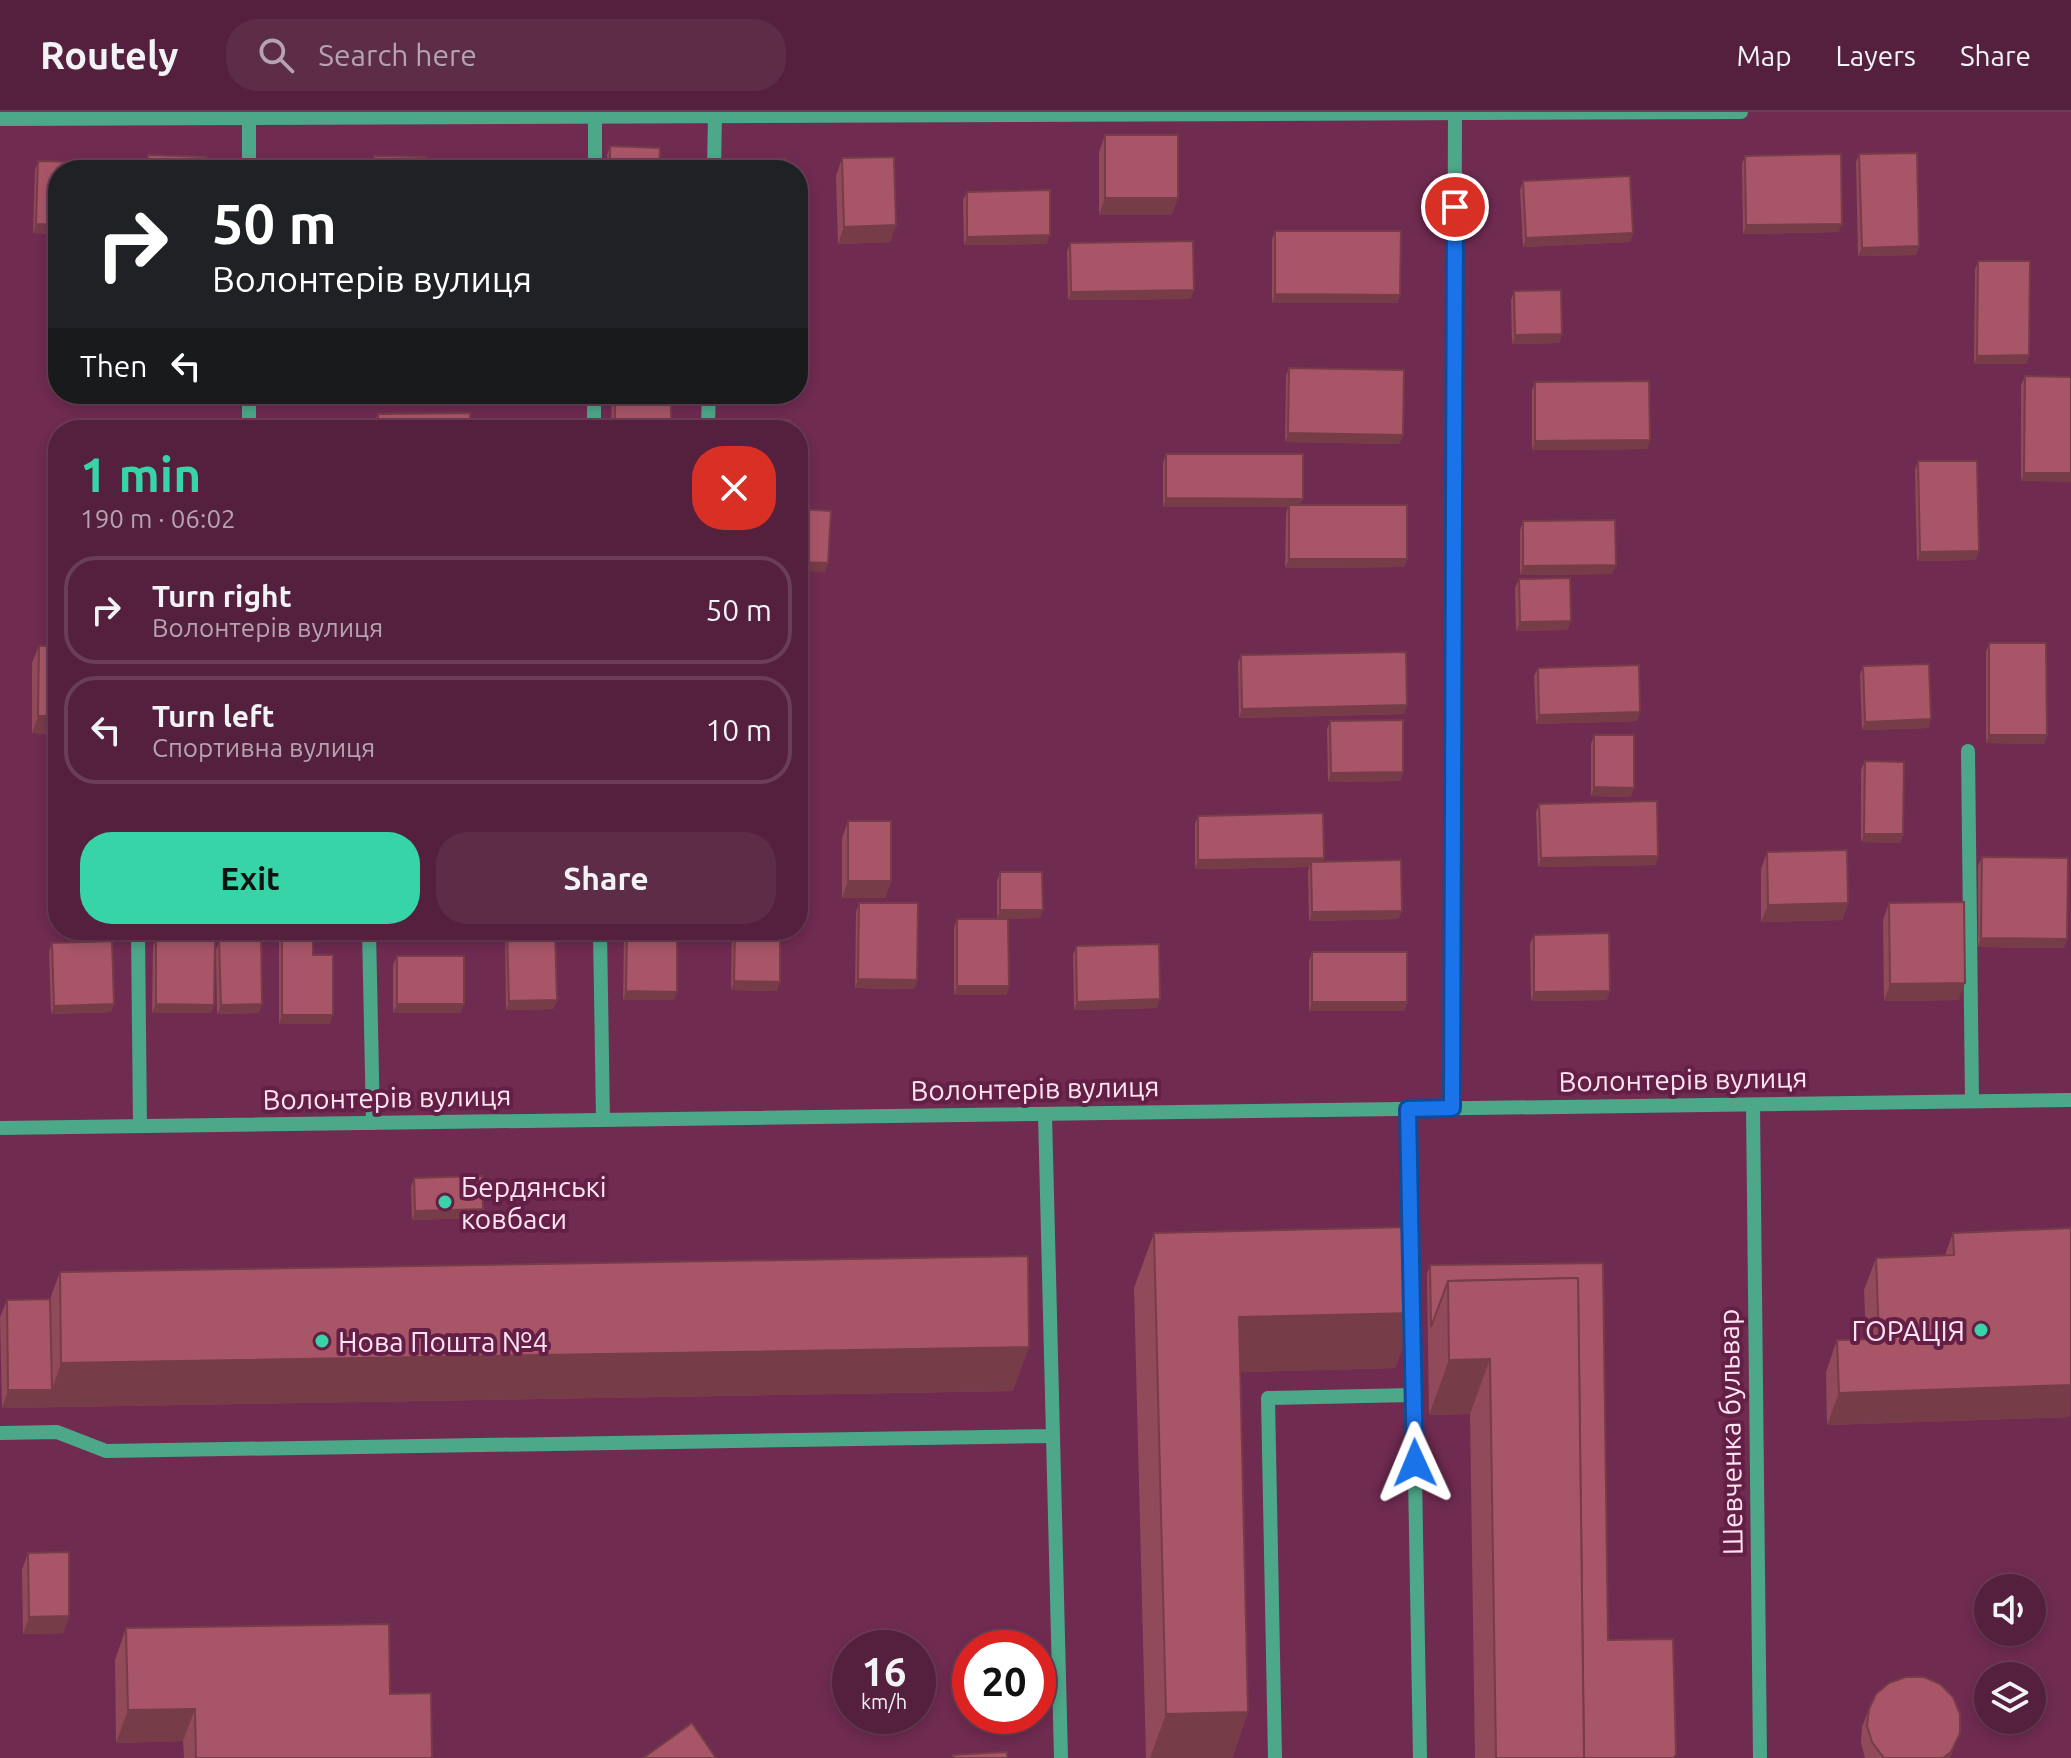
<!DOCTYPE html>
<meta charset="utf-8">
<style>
body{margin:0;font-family:Ubuntu,sans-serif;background:#5d2d48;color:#f1f3f6;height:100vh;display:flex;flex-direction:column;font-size:30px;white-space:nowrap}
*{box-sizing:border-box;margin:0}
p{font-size:26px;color:#b5a3b0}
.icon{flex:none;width:44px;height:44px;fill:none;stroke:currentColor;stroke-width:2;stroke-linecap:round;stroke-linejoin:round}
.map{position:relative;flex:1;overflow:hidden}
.panel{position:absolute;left:48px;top:308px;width:760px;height:520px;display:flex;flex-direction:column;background:#54203d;border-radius:32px;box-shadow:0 4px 12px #0003,0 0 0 2px #6a3e57}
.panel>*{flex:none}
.top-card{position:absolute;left:48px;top:48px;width:760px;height:244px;border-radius:32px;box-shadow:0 4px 12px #0003,0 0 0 2px #6a3e57;background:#202124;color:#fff;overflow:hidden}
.fabs{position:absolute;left:1974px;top:1462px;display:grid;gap:16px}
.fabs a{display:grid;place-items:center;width:72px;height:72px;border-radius:50%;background:#54203d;box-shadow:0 4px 12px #0003,0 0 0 2px #6a3e57;font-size:40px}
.speed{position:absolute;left:832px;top:1518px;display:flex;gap:16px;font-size:40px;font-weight:700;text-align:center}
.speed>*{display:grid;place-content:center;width:104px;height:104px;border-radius:50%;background:#54203d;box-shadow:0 4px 12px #0003,0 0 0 2px #6a3e57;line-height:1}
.speed small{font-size:20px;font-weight:400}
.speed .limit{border:12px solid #d22;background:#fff;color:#111}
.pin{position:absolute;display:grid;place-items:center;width:68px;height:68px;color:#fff;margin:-34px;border:4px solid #fff;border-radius:50%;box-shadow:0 2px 8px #0007}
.me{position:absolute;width:88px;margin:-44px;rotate:359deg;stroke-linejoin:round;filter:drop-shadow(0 0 6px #0008)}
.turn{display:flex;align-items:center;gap:28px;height:168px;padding:0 32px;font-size:36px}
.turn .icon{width:104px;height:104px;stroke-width:2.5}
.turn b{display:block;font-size:56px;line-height:68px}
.then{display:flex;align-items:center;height:76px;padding:0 32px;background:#0003;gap:16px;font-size:30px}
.round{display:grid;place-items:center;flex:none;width:84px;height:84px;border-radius:32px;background:#5d2d48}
.headline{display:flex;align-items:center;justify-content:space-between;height:136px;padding:0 32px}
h1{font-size:48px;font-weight:600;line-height:60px;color:#36d4a7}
.button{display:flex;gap:16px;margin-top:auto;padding:16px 32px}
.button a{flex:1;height:92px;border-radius:32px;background:#36d4a7;color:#111;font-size:32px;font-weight:600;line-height:92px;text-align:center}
.button a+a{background:#5d2d48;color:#f1f3f6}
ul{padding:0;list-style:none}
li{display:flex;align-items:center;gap:24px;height:108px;margin:0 16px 12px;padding:0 16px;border:4px solid #6a3e57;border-radius:32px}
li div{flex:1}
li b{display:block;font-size:30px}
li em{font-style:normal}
header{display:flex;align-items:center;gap:48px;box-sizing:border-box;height:112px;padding:0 40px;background:#54203d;border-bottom:2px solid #6a3e57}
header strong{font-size:38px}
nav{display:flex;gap:44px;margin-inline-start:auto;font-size:28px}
.search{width:560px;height:72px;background:#5d2d48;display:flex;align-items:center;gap:20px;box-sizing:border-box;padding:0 28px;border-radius:32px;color:#b5a3b0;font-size:30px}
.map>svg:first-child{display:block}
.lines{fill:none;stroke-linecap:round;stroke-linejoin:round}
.minor{stroke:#4da789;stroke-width:14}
.wall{fill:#904a59}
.shaded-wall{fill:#763c48}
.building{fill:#a85667;stroke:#763c48;stroke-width:2}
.route-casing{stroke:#114b97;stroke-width:20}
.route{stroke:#1a73e8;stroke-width:14}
.poi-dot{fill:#36d4a7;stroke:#641f46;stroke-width:3}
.labels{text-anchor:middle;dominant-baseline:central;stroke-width:8;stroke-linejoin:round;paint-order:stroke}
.street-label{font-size:28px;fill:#ffe4f0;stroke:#641f46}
.poi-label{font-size:28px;fill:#ffe4f0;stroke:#641f46;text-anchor:start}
</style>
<header>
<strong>Routely</strong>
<div class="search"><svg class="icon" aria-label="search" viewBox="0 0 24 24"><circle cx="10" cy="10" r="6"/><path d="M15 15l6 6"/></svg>Search here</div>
<nav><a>Map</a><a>Layers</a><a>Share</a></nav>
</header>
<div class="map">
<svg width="2071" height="1646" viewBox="0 0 2071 1646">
<rect width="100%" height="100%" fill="#702b51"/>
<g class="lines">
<!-- minor -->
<g class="minor">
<polyline points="249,6 249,58"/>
<polyline points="0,7 1741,0"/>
<polyline points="595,58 595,4"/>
<polyline points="714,58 715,4"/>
<polyline points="249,282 249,318"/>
<polyline points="708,310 709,282"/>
<polyline points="594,318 594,282"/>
<polyline points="1968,639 1972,989"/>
<polyline points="138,818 140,1014"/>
<polyline points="369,818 373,1011"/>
<polyline points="600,818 603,1008"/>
<polyline points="1753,993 1760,1646"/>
<polyline points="1452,996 1455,0"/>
<polyline points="1408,997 1411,1133"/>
<polyline points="0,1016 2071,988"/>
<polyline points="1412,1193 1420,1646"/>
<polyline points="0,1321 57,1320 106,1339 1053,1324 1045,1002"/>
<polyline points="1053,1324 1061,1646"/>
<polyline points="1275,1646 1268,1286 1413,1283"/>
</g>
</g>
<!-- wall -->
<g class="wall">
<polygon points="1105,23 1178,86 1171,103 1099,103 1099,40"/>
<polygon points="610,34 659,58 607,58 607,43"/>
<polygon points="1859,42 1919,134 1916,143 1858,144 1856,50"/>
<polygon points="148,43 206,58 145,58 145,52"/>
<polygon points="374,44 425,58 371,58 371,53"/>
<polygon points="1745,44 1839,120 1743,122 1742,52"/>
<polygon points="842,46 896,113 890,130 838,132 836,64"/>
<polygon points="38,49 58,58 58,122 33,121 35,58"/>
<polygon points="1523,69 1633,121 1630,130 1523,135 1520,78"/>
<polygon points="967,80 1047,132 964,133 963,88"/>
<polygon points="1275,119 1400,183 1397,191 1272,191 1272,128"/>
<polygon points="1070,131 1191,187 1068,188 1067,140"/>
<polygon points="1978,149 2029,243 2026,252 1974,252 1975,158"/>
<polygon points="1514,179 1562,222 1559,231 1512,232 1511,188"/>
<polygon points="1289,256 1403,323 1399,332 1285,330 1286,264"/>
<polygon points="2025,264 2071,265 2021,369 2021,273"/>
<polygon points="1535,270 1647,337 1532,338 1532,278"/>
<polygon points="612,282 671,282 671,318 611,318"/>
<polygon points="378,302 470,318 375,318 374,310"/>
<polygon points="1166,342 1300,393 1407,447 1404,455 1285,456 1286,402 1288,395 1163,395 1163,351"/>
<polygon points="1918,349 1979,439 1975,448 1917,449 1915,358"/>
<polygon points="1523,409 1612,462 1520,463 1520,418"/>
<polygon points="1519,467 1571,509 1567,518 1516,519 1515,476"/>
<polygon points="1989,531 2047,623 2044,632 1986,631 1986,540"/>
<polygon points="39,534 58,534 58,622 32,621 32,551"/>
<polygon points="1241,543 1407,593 1404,602 1239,606 1238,551"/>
<polygon points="1863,554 1931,607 1928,616 1862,618 1860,563"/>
<polygon points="1538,556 1637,609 1536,612 1534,564"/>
<polygon points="1330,609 1403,660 1400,669 1328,670 1327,617"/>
<polygon points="1594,623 1631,685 1591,684 1591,632"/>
<polygon points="1865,649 1903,722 1900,731 1861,730 1861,658"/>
<polygon points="1539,692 1658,744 1655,753 1538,755 1536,700"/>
<polygon points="1198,704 1322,750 1402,799 1398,807 1309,809 1308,759 1309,755 1195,757 1195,712"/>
<polygon points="848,709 891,769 885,786 842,786 842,726"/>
<polygon points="1767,740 1848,791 1842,808 1761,810 1761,757"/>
<polygon points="1982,745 2064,836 1978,835 1978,754"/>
<polygon points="1000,760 1040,806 997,807 997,769"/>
<polygon points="859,791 917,868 914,877 855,876 856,800"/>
<polygon points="1889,791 1959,888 1884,889 1883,808"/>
<polygon points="957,807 1009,874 1006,883 954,883 954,816"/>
<polygon points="232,818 261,818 259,901 217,902 216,838 219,829 233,829"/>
<polygon points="279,818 313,818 313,843 330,912 279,912"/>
<polygon points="505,818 555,818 557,888 553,897 506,898"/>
<polygon points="626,818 677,818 674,888 623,888 624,824"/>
<polygon points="732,818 780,818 777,879 731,878"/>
<polygon points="1534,823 1607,888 1531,889 1530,832"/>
<polygon points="156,826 214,893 211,901 152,901 153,834"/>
<polygon points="52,831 114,892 111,900 51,902 49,840"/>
<polygon points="1076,834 1157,896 1074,898 1073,843"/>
<polygon points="1312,840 1407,890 1404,899 1309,899 1309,849"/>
<polygon points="397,844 461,901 393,901 393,853"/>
<polygon points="414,1066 480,1106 412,1108 411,1075"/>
<polygon points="1154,1121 1416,1201 1395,1256 1240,1260 1248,1600 1232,1646 1146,1646 1134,1176"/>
<polygon points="1953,1121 2070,1305 1827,1313 1826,1260 1837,1228 1866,1227 1864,1178 1876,1146 1945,1143"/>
<polygon points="1603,1151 1608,1528 1675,1646 1475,1646 1470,1302 1429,1303 1427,1162 1430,1153"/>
<polygon points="60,1160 1013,1279 2,1296 0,1205 7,1188 50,1187"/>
<polygon points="28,1441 69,1504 63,1521 23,1522 22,1458"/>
<polygon points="126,1516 390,1582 432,1646 184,1646 183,1629 116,1631 115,1548"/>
<polygon points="1869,1597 1960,1621 1950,1646 1865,1646 1861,1631 1862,1615"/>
</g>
<!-- shaded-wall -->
<g class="shaded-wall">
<polygon points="1105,86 1178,86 1171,103 1099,103"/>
<polygon points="36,112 58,113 58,122 33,121"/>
<polygon points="1842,112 1839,120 1743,122 1746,113"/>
<polygon points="896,113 890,130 838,132 844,115"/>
<polygon points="1633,121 1630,130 1523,135 1526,126"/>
<polygon points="1050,123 1047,132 964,133 967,125"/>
<polygon points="1919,134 1916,143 1858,144 1862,136"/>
<polygon points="1194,178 1191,187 1068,188 1071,180"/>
<polygon points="1275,182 1400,183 1397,191 1272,191"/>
<polygon points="1562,222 1559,231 1512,232 1515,223"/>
<polygon points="2029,243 2026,252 1974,252 1977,244"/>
<polygon points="1288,321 1403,323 1399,332 1285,330"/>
<polygon points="1650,328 1647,337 1532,338 1535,329"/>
<polygon points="2024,361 2071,361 2071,370 2021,369"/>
<polygon points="1166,386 1303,387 1299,395 1163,395"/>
<polygon points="1979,439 1975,448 1917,449 1920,440"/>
<polygon points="1289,447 1407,447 1404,455 1285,456"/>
<polygon points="798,450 828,451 825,460 798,459"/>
<polygon points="1616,453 1612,462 1520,463 1523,454"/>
<polygon points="1571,509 1567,518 1516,519 1520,510"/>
<polygon points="1407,593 1404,602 1239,606 1242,597"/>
<polygon points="1640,600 1637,609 1536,612 1539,603"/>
<polygon points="38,604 58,604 58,622 32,621"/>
<polygon points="1931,607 1928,616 1862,618 1865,610"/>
<polygon points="1989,623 2047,623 2044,632 1986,631"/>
<polygon points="1403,660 1400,669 1328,670 1331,661"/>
<polygon points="1594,675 1634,676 1631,685 1591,684"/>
<polygon points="1864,722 1903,722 1900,731 1861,730"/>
<polygon points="1658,744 1655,753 1538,755 1541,746"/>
<polygon points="1324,746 1321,754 1311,750 1309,755 1195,757 1198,748"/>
<polygon points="848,769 891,769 885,786 842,786"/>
<polygon points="1848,791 1842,808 1761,810 1768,793"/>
<polygon points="1000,798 1043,798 1040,806 997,807"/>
<polygon points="1402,799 1398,807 1309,809 1312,800"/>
<polygon points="1981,826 2067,827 2064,836 1978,835"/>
<polygon points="858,867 917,868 914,877 855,876"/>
<polygon points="734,869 780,870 777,879 731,878"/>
<polygon points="1965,871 1959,888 1884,889 1890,872"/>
<polygon points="957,874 1009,874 1006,883 954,883"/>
<polygon points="626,879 677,880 674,888 623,888"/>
<polygon points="1610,879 1607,888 1531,889 1534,880"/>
<polygon points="1160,887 1157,896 1074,898 1077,890"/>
<polygon points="557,888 553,897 506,898 509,889"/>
<polygon points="1312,890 1407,890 1404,899 1309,899"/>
<polygon points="114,892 111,900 51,902 54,894"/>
<polygon points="156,892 214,893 211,901 152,901"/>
<polygon points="262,892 259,901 217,902 221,893"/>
<polygon points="397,892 464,892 461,901 393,901"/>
<polygon points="282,903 333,903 330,912 279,912"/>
<polygon points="483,1097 480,1106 412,1108 415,1099"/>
<polygon points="1416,1201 1395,1256 1219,1261 1239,1205"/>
<polygon points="1029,1235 1013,1279 2,1296 8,1278 52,1278 61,1251"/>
<polygon points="1490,1247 1470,1302 1429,1303 1449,1248"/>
<polygon points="2071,1273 2070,1305 1827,1313 1839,1281"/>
<polygon points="69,1504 63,1521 23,1522 29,1505"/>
<polygon points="195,1597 183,1629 116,1631 128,1598"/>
<polygon points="1248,1600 1232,1646 1150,1646 1166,1602"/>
<polygon points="1960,1621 1950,1646 1943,1646"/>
</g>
<!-- building -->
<g class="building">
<rect x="1105" y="23" width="73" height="63"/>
<polygon points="610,34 660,36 659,58 610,58"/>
<polygon points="1917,41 1919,134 1862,136 1859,42"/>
<polygon points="1841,42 1842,112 1746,113 1745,44"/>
<polygon points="148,43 206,45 206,58 148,58"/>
<polygon points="374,44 425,45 425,58 374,58"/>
<polygon points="894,45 896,113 844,115 842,46"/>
<polygon points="786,47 786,58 726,58 725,48"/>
<polygon points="38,49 117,51 117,58 58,58 58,113 36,112"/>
<polygon points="263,49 309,49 310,58 263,58"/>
<polygon points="1630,64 1633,121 1526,126 1523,69"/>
<polygon points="1050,78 1050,123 967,125 967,80"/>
<polygon points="1275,119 1401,119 1400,183 1275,182"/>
<polygon points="1193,129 1194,178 1071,180 1070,131"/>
<polygon points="1978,149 2030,149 2029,243 1977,244"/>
<polygon points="1561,178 1562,222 1515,223 1514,179"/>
<polygon points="1289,256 1404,258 1403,323 1288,321"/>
<polygon points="2025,264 2071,265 2071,361 2024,361"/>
<polygon points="1649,269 1650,328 1535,329 1535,270"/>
<rect x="615" y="282" width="56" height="36"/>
<polygon points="470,301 470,318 378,318 378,302"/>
<polygon points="728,307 790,308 790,318 728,318"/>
<polygon points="242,308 242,318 167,318 167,309"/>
<polygon points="1166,342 1303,342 1303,387 1166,386"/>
<polygon points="1918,349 1977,349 1979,439 1920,440"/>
<rect x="1289" y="393" width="118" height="54"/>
<polygon points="798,397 831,399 828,451 798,450"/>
<polygon points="1615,408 1616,453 1523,454 1523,409"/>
<polygon points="1570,466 1571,509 1520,510 1519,467"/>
<polygon points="1989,531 2046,531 2047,623 1989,623"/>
<polygon points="39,534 58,534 58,604 38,604"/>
<polygon points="1406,540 1407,593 1242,597 1241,543"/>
<polygon points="1929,552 1931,607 1865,610 1863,554"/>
<polygon points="1639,553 1640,600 1539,603 1538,556"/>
<polygon points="1403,608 1403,660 1331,661 1330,609"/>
<polygon points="1594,623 1634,623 1634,676 1594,675"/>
<polygon points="1865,649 1904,650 1903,722 1864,722"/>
<polygon points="1657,689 1658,744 1541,746 1539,692"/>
<polygon points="1323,701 1324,746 1198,748 1198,704"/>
<rect x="848" y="709" width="43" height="60"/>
<polygon points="1847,738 1848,791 1768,793 1767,740"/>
<polygon points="1982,745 2068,746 2067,827 1981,826"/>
<polygon points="1401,748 1402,799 1312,800 1311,750"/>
<polygon points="1000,760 1042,760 1043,798 1000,798"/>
<polygon points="1964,790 1965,871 1890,872 1889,791"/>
<polygon points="859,791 918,791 917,868 858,867"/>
<polygon points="957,807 1008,807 1009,874 957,874"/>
<polygon points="236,818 261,818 262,892 221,893 219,829 236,829"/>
<polygon points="282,818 313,818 313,843 333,843 333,903 282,903"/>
<polygon points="507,818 555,818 557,888 509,889"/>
<polygon points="627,818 677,818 677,880 626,879"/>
<polygon points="735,818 780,818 780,870 734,869"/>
<polygon points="1609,821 1610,879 1534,880 1534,823"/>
<polygon points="215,825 214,893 156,892 156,826"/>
<polygon points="112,829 114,892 54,894 52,831"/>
<polygon points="1159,832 1160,887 1077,890 1076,834"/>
<rect x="1312" y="840" width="95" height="50"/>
<rect x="397" y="844" width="67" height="48"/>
<polygon points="482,1064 483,1097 415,1099 414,1066"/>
<polygon points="1413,1115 1416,1201 1239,1205 1248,1600 1166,1602 1154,1121"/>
<polygon points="2071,1116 2071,1273 1839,1281 1837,1228 1879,1227 1876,1146 1954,1143 1953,1121"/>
<polygon points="1028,1144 1029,1235 61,1251 60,1160"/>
<polygon points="1603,1151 1608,1528 1673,1527 1676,1643 1673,1646 1584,1646 1578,1166 1448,1169 1431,1215 1430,1153"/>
<polygon points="1578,1166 1584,1646 1496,1646 1490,1247 1449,1248 1448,1169"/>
<polygon points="50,1187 52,1278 8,1278 7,1188"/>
<polygon points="69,1440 69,1504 29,1505 28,1441"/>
<polygon points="389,1512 390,1582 431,1581 432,1646 196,1646 195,1597 128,1598 126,1516"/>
<polygon points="1906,1565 1924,1565 1940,1572 1953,1585 1960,1602 1960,1621 1951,1640 1943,1646 1884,1646 1872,1630 1867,1614 1869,1597 1876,1582 1889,1571"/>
<polygon points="692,1611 716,1646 643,1646"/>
<polygon points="1007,1640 1007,1646 953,1646 953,1643"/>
</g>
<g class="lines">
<defs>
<polyline id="route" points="1415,1351 1408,997 1452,996 1455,95"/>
</defs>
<!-- route casing -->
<use href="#route" class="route-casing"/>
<!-- route -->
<use href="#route" class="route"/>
</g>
<!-- markers -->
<g class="poi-dot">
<circle cx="445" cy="1090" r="8"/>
<circle cx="1981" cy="1218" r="8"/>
<circle cx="322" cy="1229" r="8"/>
</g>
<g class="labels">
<!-- street labels -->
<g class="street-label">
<text transform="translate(1683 967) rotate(-1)">Волонтерів вулиця</text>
<text transform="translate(1035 976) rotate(-1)">Волонтерів вулиця</text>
<text transform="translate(387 985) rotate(-1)">Волонтерів вулиця</text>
<text transform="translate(1730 1320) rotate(-91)">Шевченка бульвар</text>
</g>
<!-- poi labels -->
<g class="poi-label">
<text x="461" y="1074">Бердянські<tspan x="461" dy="32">ковбаси</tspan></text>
<text x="1965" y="1218" text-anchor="end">ГОРАЦІЯ</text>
<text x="338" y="1229">Нова Пошта №4</text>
</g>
</g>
</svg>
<div class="fabs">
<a><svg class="icon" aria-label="sound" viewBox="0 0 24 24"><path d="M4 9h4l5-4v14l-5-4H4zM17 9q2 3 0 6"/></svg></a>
<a><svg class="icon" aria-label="layers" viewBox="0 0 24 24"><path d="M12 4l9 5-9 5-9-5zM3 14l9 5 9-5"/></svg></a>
</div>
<div class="speed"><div>16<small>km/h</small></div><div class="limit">20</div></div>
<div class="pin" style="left:1455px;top:95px;background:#d93025"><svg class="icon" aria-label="arrive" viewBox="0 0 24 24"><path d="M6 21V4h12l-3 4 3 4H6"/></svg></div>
<svg class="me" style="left:1415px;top:1351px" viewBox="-20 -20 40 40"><path d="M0-17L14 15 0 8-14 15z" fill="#1a73e8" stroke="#fff" stroke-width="4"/></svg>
<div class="top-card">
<div class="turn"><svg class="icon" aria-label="right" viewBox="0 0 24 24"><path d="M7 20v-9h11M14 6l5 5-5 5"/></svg><div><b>50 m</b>Волонтерів вулиця</div></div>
<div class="then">Then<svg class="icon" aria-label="left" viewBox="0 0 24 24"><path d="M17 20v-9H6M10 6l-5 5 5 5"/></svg></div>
</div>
<section class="panel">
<div class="headline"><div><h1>1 min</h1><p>190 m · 06:02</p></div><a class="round" style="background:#d93025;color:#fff"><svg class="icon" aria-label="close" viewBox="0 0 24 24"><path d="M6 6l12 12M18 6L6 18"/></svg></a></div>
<ul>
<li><svg class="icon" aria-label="right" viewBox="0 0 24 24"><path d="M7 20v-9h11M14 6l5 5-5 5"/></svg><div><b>Turn right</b><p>Волонтерів вулиця</p></div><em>50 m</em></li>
<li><svg class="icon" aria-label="left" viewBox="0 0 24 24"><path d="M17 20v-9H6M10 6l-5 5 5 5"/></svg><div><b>Turn left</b><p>Спортивна вулиця</p></div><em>10 m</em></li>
</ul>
<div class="button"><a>Exit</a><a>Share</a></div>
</section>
</div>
